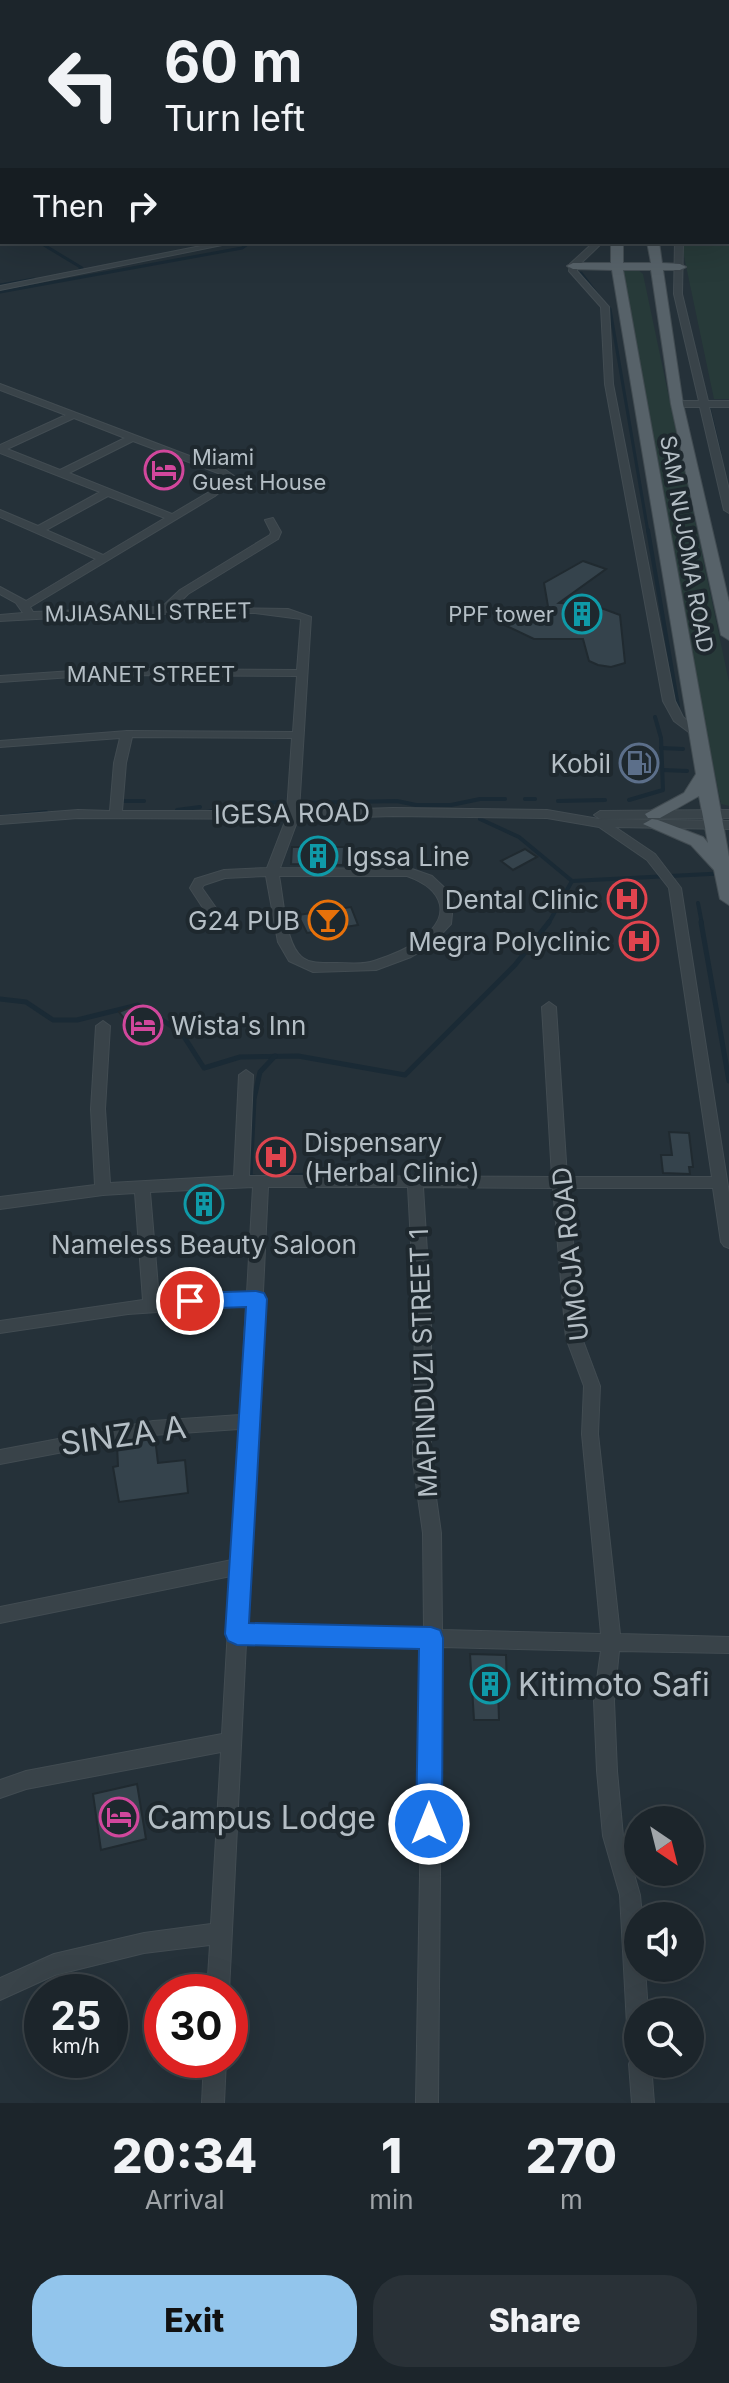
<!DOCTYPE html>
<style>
body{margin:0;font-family:Inter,sans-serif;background:#293137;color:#f1f3f6;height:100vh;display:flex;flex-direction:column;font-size:30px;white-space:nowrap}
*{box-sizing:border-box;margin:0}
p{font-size:26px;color:#a0a5a9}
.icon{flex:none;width:44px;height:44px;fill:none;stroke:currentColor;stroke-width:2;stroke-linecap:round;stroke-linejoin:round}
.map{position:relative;height:2103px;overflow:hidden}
.drawer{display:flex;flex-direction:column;background:#1c252b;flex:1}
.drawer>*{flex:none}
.top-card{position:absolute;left:0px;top:0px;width:730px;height:244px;box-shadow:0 8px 32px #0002,0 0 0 2px #3a4247;background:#1c252b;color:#f1f3f6;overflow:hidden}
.needle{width:52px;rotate:145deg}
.tools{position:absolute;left:624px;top:1806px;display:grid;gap:16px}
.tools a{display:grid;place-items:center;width:80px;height:80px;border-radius:50%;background:#1c252b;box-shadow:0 8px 32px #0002,0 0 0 2px #3a4247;font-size:40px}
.speed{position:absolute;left:24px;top:1974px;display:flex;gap:16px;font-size:40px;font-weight:700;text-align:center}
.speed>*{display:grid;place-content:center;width:104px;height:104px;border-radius:50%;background:#1c252b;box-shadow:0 8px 32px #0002,0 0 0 2px #3a4247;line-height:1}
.speed small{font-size:20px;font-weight:400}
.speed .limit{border:12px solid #d22;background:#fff;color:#111}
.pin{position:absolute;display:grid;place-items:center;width:68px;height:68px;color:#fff;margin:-34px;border:4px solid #fff;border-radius:50%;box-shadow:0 2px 8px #0007}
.me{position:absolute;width:88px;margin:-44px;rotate:0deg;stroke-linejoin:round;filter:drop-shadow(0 0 6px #0008)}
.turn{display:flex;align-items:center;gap:28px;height:168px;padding:0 32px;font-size:36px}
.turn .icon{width:104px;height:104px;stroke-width:2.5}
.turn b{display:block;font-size:56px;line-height:68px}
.then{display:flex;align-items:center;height:76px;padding:0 32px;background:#0003;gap:16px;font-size:30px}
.eta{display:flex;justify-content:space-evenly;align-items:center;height:136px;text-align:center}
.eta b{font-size:48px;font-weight:800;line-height:56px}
.button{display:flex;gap:16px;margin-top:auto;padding:16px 32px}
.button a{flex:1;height:92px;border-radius:32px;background:#92c5ec;color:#111;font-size:32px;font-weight:800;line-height:92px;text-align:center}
.button a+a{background:#293137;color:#f1f3f6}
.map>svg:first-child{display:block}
.green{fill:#273a39}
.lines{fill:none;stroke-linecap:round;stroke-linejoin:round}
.stream-far3{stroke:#1a2a35;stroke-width:2}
.stream-far2{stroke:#1a2a35;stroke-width:3}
.stream-far1{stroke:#1a2a35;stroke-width:4}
.stream{stroke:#1a2a35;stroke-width:5}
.river{fill:#1a2a35;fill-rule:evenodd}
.building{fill:#35434c;stroke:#202a30;stroke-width:2}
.minor-casing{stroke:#424c52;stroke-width:2}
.primary-casing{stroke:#424c52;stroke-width:2}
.minor{fill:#394349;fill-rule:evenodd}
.primary{fill:#576269;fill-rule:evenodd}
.route{fill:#1a73e8;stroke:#114b97;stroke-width:2}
.labels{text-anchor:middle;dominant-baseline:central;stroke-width:8;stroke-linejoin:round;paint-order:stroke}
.far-poi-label{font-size:22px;fill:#b4bec5;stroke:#1e282e;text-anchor:start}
.far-street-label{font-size:22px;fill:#b4bec5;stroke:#1e282e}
.poi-label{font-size:26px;fill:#b4bec5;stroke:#1e282e;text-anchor:end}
.street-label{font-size:26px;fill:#b4bec5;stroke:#1e282e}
.near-street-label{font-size:32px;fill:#b4bec5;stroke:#1e282e}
.near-poi-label{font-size:32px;fill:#b4bec5;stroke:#1e282e;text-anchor:start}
</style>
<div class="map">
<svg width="729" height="2103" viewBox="0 0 729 2103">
<rect width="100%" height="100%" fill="#253139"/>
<!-- green -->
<g class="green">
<polygon points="729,165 729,399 714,399 682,247 683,242 728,242"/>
<polygon points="623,269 637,269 643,274 729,682 729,806 721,804 636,387"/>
</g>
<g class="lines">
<!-- stream-far3 -->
<polyline class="stream-far3" points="728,36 729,33"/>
<!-- stream-far2 -->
<g class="stream-far2">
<polyline points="39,242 82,268 76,272"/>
<polyline points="581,273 597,294"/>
<polyline points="0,285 34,279"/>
<polyline points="0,292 242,248 251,242"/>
<polyline points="606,305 610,309 648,532"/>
<polyline points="709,407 720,453"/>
</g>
<!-- stream-far1 -->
<g class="stream-far1">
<polyline points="648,530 678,706"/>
<polyline points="661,748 683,749"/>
<polyline points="663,770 687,771"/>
<polyline points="525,799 535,799"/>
<polyline points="629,800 663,790 661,738 655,717"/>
<polyline points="119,801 144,801"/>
<polyline points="558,801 605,800"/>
<polyline points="303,803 397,801 416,805 451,805 480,799 505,799"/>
<polyline points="177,810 200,807"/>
<polyline points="207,812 245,804 280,802"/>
<polyline points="0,817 46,812"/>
<polyline points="480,819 519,837 572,881"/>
<polyline points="698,903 702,924"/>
<polyline points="548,924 572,881 729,873"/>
</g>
<!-- stream -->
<g class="stream">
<polyline points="701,922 729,1081"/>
<polyline points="0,999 26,1002 53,1020 77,1020 138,1005 181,1032 204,1068 240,1057 298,1056 405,1075 515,965 549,922"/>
<polyline points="284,1176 312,1175 312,1181"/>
<polyline points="254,1177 250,1177 254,1099 260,1072 275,1056"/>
</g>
<!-- river -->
<rect class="river" x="0" y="41" width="2" height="8"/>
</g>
<!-- building -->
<g class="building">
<polygon points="583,561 606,569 559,603 593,605 620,615 625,663 611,667 598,665 589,661 583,639 534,639 494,620 496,613 507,608 522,608 550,618 544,583"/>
<polygon points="629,752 645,752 649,774 633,774"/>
<polygon points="292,847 344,847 343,865 291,864"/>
<polygon points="525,849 537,857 513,870 501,861"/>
<polygon points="351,907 358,925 307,933 298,915"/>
<polygon points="131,1007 153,1033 133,1041 124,1030 131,1027 119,1012"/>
<polygon points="669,1132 689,1133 693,1167 689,1167 690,1174 663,1173 661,1155 672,1155"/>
<polygon points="212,1197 211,1221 196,1221 197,1198"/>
<polygon points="155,1438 158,1463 185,1460 188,1493 119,1502 113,1467 118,1466 117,1445"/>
<polygon points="470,1654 506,1655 507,1689 498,1688 499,1720 474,1720"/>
<polygon points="137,1784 146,1839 101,1850 93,1794"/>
</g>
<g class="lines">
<defs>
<g id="minor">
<polygon points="215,0 221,0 222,2 216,2"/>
<rect x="675" y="0" width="6" height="2"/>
<polygon points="728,57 729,57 728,66"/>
<rect x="0" y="63" width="2" height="4"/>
<rect x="0" y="97" width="2" height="4"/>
<polygon points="221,242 237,242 0,290 0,286"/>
<polygon points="594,242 603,242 577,267 577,271 609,307 613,384 675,701 683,717 704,736 698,739 674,721 663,701 605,384 601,307 569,271 570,264"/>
<polygon points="675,242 683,242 682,294 708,401 729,401 729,407 709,407 729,490 729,513 724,510 700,407 677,407 673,404 677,401 699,401 674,294"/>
<path d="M0 384 224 469 237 478 215 496 30 607 33 612 162 607 180 590 270 535 271 532 265 520 273 518 281 532 278 539 188 594 175 607 288 609 311 617 299 811 393 808 547 810 599 819 729 821V829L615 827 655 854 681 888 729 1193V1248L724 1246 721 1242 713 1188H568L582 1338 600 1386 598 1434 620 1634 729 1637V1653L619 1651 614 1701 617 1771 623 1836 640 1895 642 1916H638V1968H645L648 2012H638V2036L630 2033 627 2025 620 1895 603 1836 597 1771 594 1701 601 1651 442 1647 438 2103H416L424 1647 246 1643 229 1992H207L210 1945 144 1953 55 1975 0 2000V1978L54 1954 144 1933 211 1924 221 1752 26 1789 0 1798V1780L26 1771 222 1734 231 1576 0 1623V1607L232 1560 239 1429 153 1435 0 1464V1450L153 1421 240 1415 246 1306 128 1314 0 1333V1321L143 1300 135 1193 103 1195 0 1209V1197L95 1185 91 1109 96 1026 103 1021 110 1026 105 1109 110 1183 234 1176 239 1075 246 1070 253 1075 249 1176 552 1177 542 1007 549 1002 556 1007 567 1177H712L669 888 647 860 599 827 547 818 393 816 298 819 280 868 412 869 432 876 449 892 453 904 451 924 430 946 411 957 376 970 313 972 289 961 278 942 266 876 225 878 204 885 202 888 216 908 210 912 205 911 190 888 195 879 224 870 267 868 286 819 78 818 0 824V816L78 810 110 811 114 763 120 738 0 747V741L127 731 293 732 297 676 101 675 0 682V676L101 669 297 670 301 619 255 613H210L108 615 0 621V615L23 613 16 603 0 594V587L26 601 96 559 0 517V510L38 526 100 492 0 453V445L66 415 0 390ZM74 418 125 438 60 470 7 449ZM133 441 218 473 226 478 209 492 172 514 69 473ZM108 496 165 518 103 555 46 530ZM132 737 292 738 287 811H122L126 763ZM279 876H407C444 889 454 917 418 941 405 950 389 956 374 961 363 965 349 963 337 963 323 963 307 965 298 953 285 937 283 896 279 876ZM253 1187 247 1293 159 1299 150 1192ZM268 1187H408L415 1317 413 1462 423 1533 424 1630 247 1626ZM423 1187 553 1188 566 1338 584 1386 582 1434 601 1634 442 1630 441 1533 431 1462V1317Z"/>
<polygon points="729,810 729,818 600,819 594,815 600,811"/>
<polygon points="638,2054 638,2064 651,2064 654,2103 632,2103 629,2064 632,2056"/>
<polygon points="204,2060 226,2060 224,2103 202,2103"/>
</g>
<g id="primary">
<rect x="696" y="0" width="8" height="2"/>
<rect x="716" y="0" width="8" height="2"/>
<polygon points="611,242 623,242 623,263 651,263 647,242 659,242 662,263 680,264 686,267 680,270 663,270 683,404 729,602 729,640 721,635 671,404 651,270 623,270 729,857 729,905 720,899 714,870 691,845 643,824 652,819 658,820 703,837 708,843 699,796 660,818 648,818 645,814 684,793 696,774 612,270 573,269 567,266 573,263 611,263"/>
</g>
</defs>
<!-- minor casing -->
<use href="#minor" class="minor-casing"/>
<!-- primary casing -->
<use href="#primary" class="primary-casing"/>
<!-- minor -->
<use href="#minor" class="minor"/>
<!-- primary -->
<use href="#primary" class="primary"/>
</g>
<!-- route -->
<polygon class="route" points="256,1291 264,1293 267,1299 249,1623 431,1627 440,1630 443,1638 442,1824 439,1833 429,1837 420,1833 416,1824 419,1649 237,1645 228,1641 225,1634 246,1307 190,1309 183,1307 180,1301 183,1295 190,1293"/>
<!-- icons -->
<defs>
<symbol id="hotel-ring" viewBox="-11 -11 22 22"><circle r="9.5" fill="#1e282e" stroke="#d1479c" stroke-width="1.5"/><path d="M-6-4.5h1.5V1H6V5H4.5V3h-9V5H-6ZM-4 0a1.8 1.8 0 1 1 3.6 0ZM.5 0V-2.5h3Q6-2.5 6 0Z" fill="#d1479c"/></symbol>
<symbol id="building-ring" viewBox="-11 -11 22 22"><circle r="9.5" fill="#1e282e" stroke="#0f9aa8" stroke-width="1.5"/><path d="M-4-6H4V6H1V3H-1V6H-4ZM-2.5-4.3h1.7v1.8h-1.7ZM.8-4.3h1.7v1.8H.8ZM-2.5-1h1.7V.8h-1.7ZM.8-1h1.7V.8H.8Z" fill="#0f9aa8"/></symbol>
<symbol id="fuel-ring" viewBox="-11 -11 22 22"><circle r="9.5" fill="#1e282e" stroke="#5c6f8a" stroke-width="1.5"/><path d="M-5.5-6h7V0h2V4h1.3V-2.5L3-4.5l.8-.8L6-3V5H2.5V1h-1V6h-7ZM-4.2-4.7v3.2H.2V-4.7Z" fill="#5c6f8a"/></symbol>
<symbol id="hospital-ring" viewBox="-11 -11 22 22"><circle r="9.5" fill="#1e282e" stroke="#e0444e" stroke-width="1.5"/><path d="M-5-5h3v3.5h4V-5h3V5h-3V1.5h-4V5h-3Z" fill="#e0444e"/></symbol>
<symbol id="bar-ring" viewBox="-11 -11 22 22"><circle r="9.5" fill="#1e282e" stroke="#e8710a" stroke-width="1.5"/><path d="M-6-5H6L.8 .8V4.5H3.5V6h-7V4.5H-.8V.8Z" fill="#e8710a"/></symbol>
</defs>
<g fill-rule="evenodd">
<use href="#hotel-ring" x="142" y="448" width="44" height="44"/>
<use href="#building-ring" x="560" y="592" width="44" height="44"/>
<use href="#fuel-ring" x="617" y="741" width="44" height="44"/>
<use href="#building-ring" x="296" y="834" width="44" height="44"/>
<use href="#hospital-ring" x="605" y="877" width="44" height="44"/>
<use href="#bar-ring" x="306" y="898" width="44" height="44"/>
<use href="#hospital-ring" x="617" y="919" width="44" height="44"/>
<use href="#hotel-ring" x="121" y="1003" width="44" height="44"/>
<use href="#hospital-ring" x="254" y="1135" width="44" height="44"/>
<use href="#building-ring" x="182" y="1182" width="44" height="44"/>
<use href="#building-ring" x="468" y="1662" width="44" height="44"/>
<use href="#hotel-ring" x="97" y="1795" width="44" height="44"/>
</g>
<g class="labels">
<!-- far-poi labels -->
<g class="far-poi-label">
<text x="192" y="457">Miami<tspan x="192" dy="25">Guest House</tspan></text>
<text x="554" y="614" text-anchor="end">PPF tower</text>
</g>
<!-- far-street labels -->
<g class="far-street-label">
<text transform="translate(687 544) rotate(80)">SAM NUJOMA ROAD</text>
<text transform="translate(148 612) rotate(-1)">MJIASANLI STREET</text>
<text x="151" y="674">MANET STREET</text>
</g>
<!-- poi labels -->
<g class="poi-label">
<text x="611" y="763">Kobil</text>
<text x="346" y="856" text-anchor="start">Igssa Line</text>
<text x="599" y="899">Dental Clinic</text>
<text x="300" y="920">G24 PUB</text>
<text x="611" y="941">Megra Polyclinic</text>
<text x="171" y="1025" text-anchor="start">Wista's Inn</text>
<text x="304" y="1142" text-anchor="start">Dispensary<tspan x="304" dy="30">(Herbal Clinic)</tspan></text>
<text x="204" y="1244" text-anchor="middle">Nameless Beauty Saloon</text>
</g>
<!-- street labels -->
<g class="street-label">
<text transform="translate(292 813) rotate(-1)">IGESA ROAD</text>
<text transform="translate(570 1254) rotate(-96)">UMOJA ROAD</text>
<text transform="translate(423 1363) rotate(-92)">MAPINDUZI STREET 1</text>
</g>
<!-- near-street labels -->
<g class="near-street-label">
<text transform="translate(123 1435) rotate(-8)">SINZA A</text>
</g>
<!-- near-poi labels -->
<g class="near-poi-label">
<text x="518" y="1684">Kitimoto Safi</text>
<text x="147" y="1817">Campus Lodge</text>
</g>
</g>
</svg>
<div class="tools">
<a><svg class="needle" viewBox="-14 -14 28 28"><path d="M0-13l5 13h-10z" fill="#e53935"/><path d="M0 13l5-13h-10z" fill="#a0a5a9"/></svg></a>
<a><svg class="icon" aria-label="sound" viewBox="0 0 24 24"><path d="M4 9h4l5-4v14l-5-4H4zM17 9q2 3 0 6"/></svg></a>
<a><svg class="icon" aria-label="search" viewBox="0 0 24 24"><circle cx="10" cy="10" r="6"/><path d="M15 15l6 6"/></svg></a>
</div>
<div class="speed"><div>25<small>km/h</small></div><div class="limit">30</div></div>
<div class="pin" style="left:190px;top:1301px;background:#d93025"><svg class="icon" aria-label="arrive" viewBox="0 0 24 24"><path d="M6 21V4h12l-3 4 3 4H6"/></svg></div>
<svg class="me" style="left:429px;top:1824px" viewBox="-20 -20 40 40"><circle r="17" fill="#1a73e8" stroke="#fff" stroke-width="3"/><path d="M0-11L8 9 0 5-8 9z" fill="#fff"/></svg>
<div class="top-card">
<div class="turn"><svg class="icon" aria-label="left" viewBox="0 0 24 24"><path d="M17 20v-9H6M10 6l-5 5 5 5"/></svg><div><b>60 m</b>Turn left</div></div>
<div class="then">Then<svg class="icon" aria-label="right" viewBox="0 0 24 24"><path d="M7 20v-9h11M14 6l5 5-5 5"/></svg></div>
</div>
</div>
<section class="drawer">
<div class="eta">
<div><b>20:34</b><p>Arrival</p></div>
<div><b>1</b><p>min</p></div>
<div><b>270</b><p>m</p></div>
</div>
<div class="button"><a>Exit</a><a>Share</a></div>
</section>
